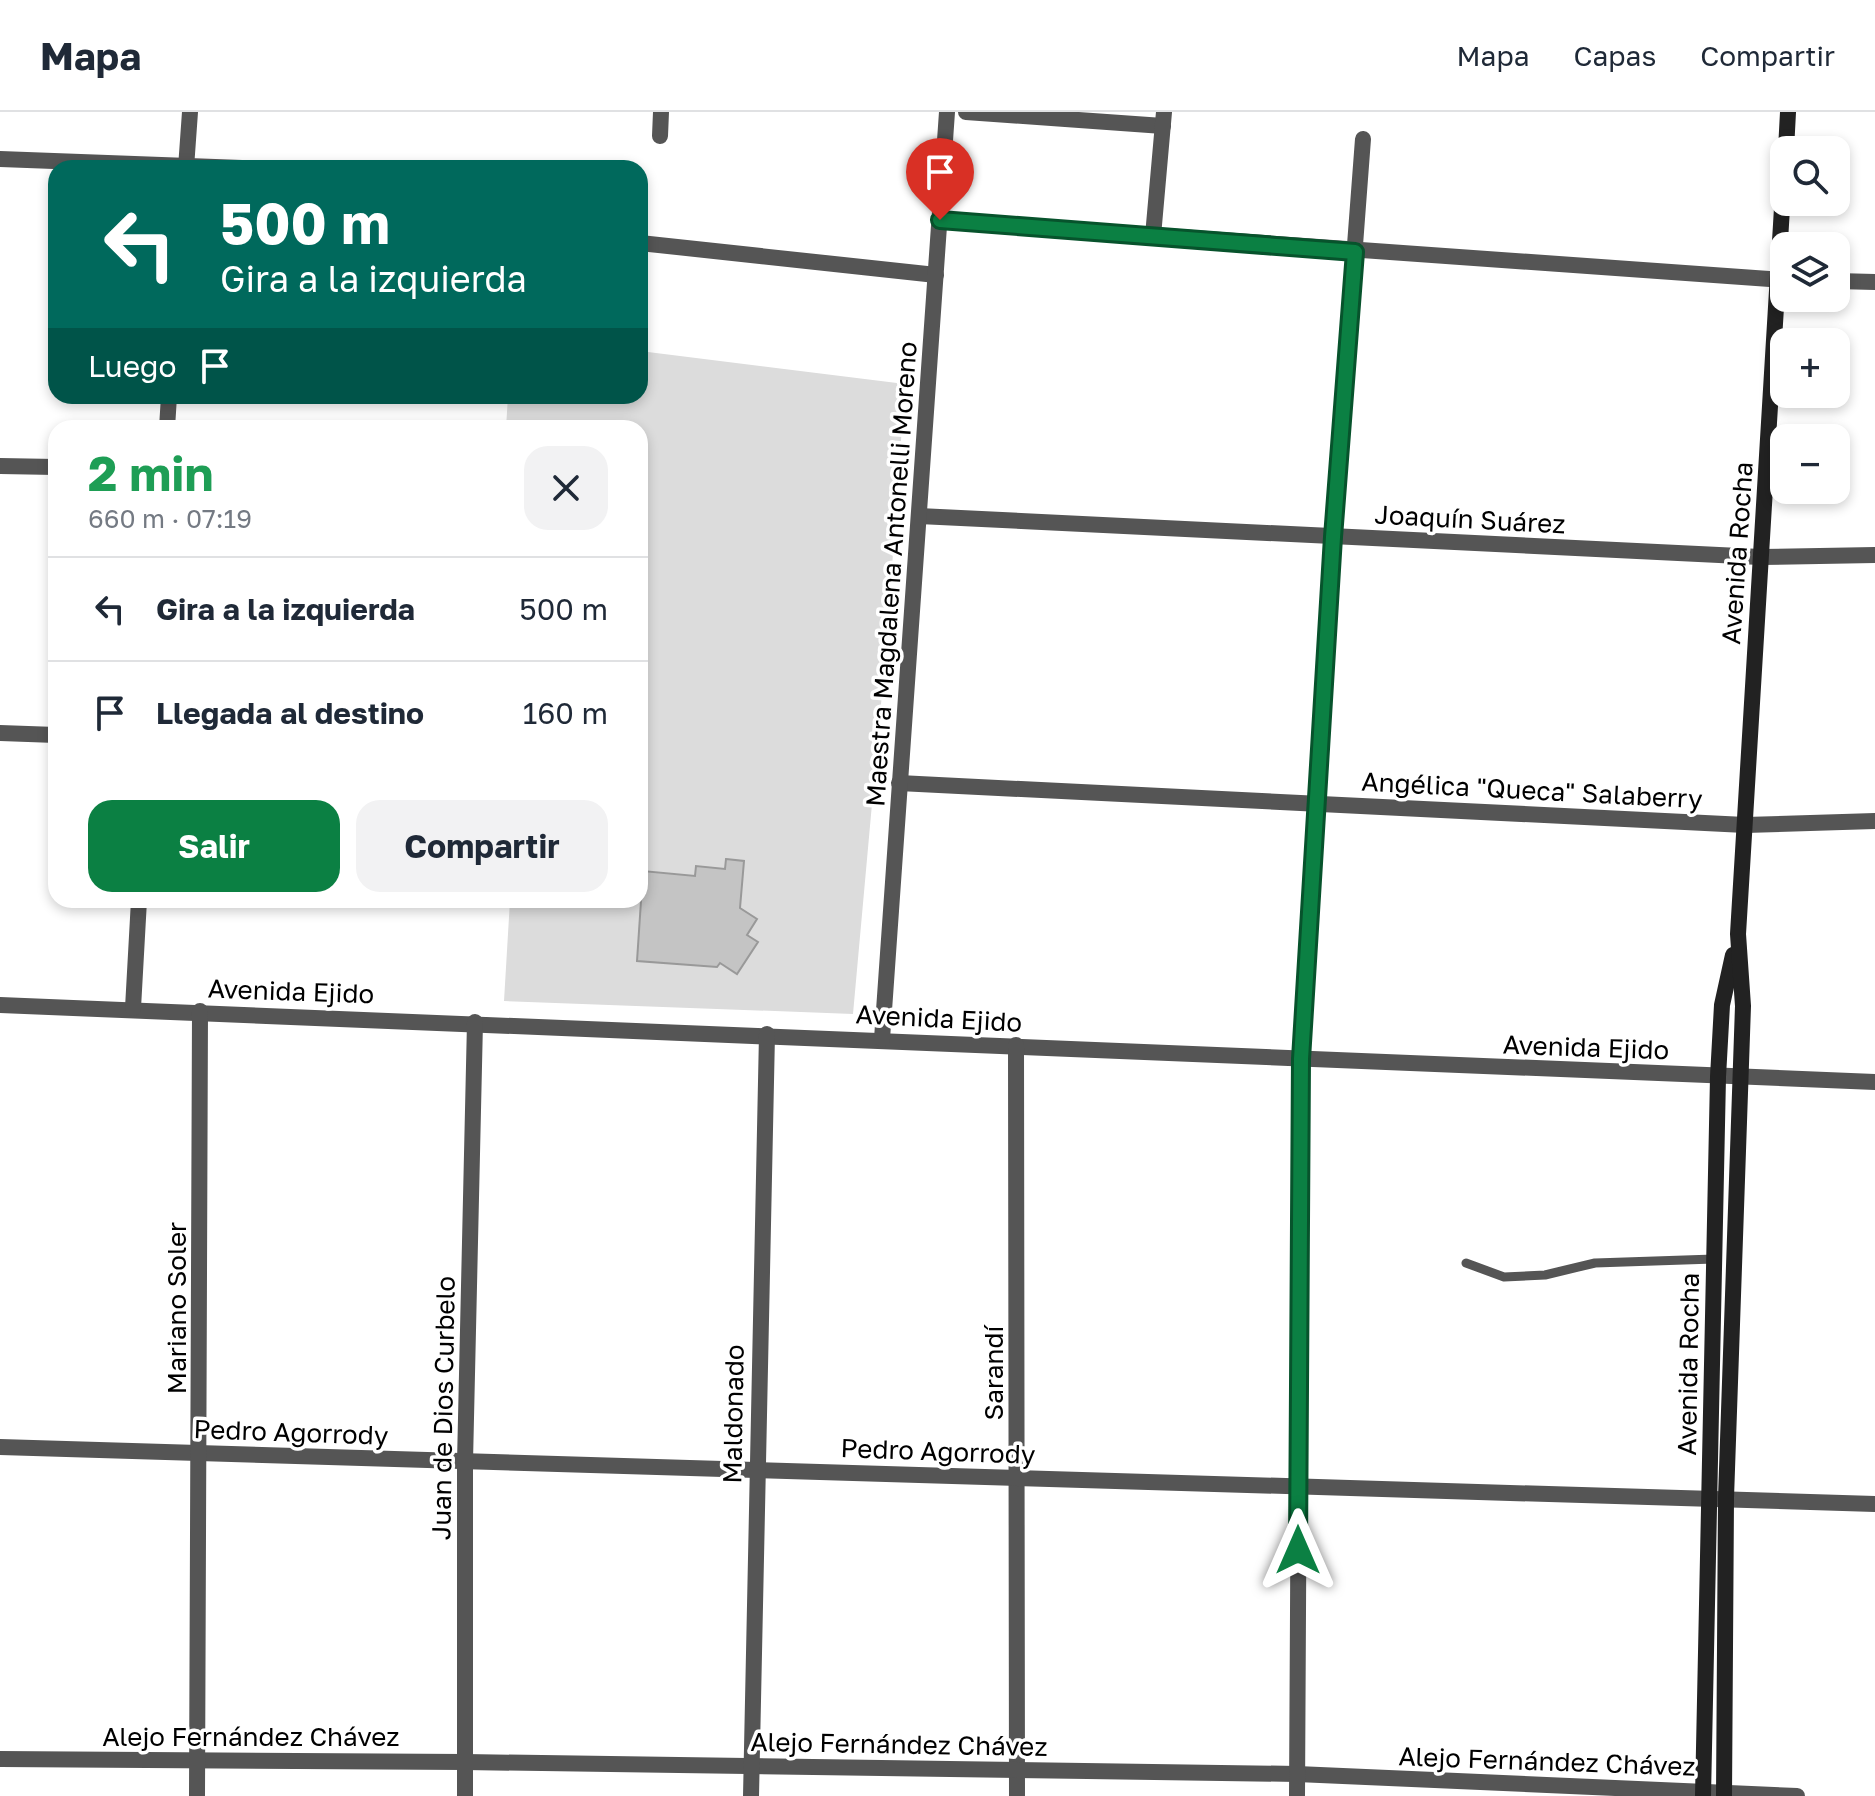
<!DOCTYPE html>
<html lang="es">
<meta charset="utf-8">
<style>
body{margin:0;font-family:"Golos Text",sans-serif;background:#f2f2f3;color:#1f2937;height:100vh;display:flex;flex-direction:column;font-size:30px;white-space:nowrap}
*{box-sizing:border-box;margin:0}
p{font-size:26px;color:#747a83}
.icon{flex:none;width:44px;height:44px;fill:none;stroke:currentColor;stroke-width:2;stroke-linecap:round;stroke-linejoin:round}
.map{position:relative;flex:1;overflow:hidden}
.panel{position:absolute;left:48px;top:308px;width:600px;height:488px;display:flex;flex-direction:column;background:#fff;border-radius:24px;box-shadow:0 4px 12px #0003}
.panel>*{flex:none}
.guide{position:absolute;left:48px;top:48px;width:600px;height:244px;border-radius:24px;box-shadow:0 4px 12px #0003;background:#00695c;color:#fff;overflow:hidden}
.controls{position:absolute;left:1770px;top:24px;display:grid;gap:16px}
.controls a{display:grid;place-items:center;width:80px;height:80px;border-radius:16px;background:#fff;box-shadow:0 4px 12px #0003;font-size:40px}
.pin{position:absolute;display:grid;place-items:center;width:68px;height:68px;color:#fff;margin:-82px -34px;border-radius:50% 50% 50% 0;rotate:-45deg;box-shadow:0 0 8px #0007}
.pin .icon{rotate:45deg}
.me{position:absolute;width:88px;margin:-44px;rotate:0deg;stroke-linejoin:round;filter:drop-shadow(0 0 6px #0008)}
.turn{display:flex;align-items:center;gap:28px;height:168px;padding:0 40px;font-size:36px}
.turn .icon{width:104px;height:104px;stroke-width:2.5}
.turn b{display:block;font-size:56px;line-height:68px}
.then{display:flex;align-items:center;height:76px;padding:0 40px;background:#0003;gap:16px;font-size:30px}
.round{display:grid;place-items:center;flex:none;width:84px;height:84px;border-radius:24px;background:#f2f2f3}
.summary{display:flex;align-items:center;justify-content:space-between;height:136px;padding:0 40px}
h1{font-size:48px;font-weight:700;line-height:60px;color:#1e9e55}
.action{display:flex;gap:16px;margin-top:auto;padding:16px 40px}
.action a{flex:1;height:92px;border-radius:24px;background:#0b8043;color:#fff;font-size:32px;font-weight:700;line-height:92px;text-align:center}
.action a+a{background:#f2f2f3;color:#1f2937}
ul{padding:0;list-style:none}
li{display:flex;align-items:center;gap:24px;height:104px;padding:0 40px;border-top:2px solid #e0e1e3}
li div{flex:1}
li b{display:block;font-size:30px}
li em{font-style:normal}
header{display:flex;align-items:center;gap:48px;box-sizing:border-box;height:112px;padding:0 40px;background:#fff;border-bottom:2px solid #e0e1e3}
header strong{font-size:38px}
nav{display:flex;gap:44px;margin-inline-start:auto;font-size:28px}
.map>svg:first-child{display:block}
.green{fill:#dcdcdc}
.building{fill:#c4c4c4;stroke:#999;stroke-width:2}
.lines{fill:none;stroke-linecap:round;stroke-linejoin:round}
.lane{stroke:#555;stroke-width:9}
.street{stroke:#555;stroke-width:16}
.secondary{stroke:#222;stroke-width:16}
.route-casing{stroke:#07532c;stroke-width:20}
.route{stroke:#0b8043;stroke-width:14}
.labels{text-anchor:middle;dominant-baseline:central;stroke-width:7;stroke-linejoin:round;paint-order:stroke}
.street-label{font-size:26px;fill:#000;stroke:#fff}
</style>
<header>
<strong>Mapa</strong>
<nav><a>Mapa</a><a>Capas</a><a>Compartir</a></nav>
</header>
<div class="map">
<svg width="1875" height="1684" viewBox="0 0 1875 1684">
<rect width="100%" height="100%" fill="#fff"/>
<!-- green -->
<polygon class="green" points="640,239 905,272 887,526 853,902 504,889 510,788 640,788 640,316 506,316 508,284 640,284"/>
<!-- building -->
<polygon class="building" points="726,747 744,749 740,796 757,807 747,823 758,830 737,862 720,851 717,855 637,849 643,759 695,764 696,754 725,757"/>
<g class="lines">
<!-- lane -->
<polyline class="lane" points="1466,1151 1504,1165 1545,1163 1595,1151 1714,1147"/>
<!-- street -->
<g class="street">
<polyline points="966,0 1163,14"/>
<polyline points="660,24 661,0"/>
<polyline points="0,47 242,56"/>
<polyline points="186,56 190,0"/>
<polyline points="940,108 1784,168"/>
<polyline points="1153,124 1164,0"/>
<polyline points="640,131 936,163"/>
<polyline points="1836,169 1875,170"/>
<polyline points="167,316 169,284"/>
<polyline points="0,354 56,355"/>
<polyline points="919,404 1760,445 1875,443"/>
<polyline points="0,621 56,623"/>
<polyline points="899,671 1745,713 1875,709"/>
<polyline points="0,893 1875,970"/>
<polyline points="133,896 139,788"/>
<polyline points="882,927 947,0"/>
<polyline points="1016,933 1017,1684"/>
<polyline points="0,1335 1875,1392"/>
<polyline points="0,1647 465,1650 1297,1662 1797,1684"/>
<polyline points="197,1684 200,899"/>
<polyline points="465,1684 465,1350 475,910"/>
<polyline points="751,1684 767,922"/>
<polyline points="1297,1684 1301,947 1333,425 1363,27"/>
</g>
<!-- secondary -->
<g class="secondary">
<polyline points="1786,38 1788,0"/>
<polyline points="1703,1684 1718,965 1722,893 1733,843"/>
<polyline points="1724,1684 1726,1386 1743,894 1738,822 1784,63"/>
</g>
</g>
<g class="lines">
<defs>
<polyline id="route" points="940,108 1355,140 1333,425 1301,947 1298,1438"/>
</defs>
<!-- route casing -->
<use href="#route" class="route-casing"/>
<!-- route -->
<use href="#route" class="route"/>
</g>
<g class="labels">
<!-- street labels -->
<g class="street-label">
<text transform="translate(1470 407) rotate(3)">Joaquín Suárez</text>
<text transform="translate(1737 441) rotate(-86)">Avenida Rocha</text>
<text transform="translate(891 462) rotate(-86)">Maestra Magdalena Antonelli Moreno</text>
<text transform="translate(1532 678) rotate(3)">Angélica "Queca" Salaberry</text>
<text transform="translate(291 879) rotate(2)">Avenida Ejido</text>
<text transform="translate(939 906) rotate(3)">Avenida Ejido</text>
<text transform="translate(1586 935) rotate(2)">Avenida Ejido</text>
<text transform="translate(176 1196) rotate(-90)">Mariano Soler</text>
<text transform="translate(1688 1252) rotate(-89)">Avenida Rocha</text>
<text transform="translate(993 1261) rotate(-90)">Sarandí</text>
<text transform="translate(443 1296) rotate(-89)">Juan de Dios Curbelo</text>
<text transform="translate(733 1302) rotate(-89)">Maldonado</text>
<text transform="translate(291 1320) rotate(2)">Pedro Agorrody</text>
<text transform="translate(938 1339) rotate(2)">Pedro Agorrody</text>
<text x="251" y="1624">Alejo Fernández Chávez</text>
<text transform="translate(899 1632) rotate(1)">Alejo Fernández Chávez</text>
<text transform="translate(1547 1649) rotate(2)">Alejo Fernández Chávez</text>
</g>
</g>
</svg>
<div class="controls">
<a><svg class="icon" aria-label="search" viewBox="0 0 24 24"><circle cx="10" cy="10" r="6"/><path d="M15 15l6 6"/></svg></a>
<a><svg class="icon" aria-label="layers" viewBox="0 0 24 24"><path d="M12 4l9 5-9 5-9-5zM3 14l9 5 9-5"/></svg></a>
<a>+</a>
<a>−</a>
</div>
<div class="pin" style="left:940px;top:108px;background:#d93025"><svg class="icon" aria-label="arrive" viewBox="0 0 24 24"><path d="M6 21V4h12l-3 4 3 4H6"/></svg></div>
<svg class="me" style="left:1298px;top:1438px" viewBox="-20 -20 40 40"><path d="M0-17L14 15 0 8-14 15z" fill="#0b8043" stroke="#fff" stroke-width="4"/></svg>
<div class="guide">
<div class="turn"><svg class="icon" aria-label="left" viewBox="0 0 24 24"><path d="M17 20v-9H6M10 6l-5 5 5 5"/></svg><div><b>500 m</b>Gira a la izquierda</div></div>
<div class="then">Luego<svg class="icon" aria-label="arrive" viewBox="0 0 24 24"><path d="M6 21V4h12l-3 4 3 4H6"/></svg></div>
</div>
<section class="panel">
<div class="summary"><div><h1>2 min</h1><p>660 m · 07:19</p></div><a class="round"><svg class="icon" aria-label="close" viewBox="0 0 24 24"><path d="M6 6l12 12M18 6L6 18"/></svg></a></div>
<ul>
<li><svg class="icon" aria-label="left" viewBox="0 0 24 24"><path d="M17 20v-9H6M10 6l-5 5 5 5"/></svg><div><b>Gira a la izquierda</b></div><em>500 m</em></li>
<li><svg class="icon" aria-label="arrive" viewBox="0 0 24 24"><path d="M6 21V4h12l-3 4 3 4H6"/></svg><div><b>Llegada al destino</b></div><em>160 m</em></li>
</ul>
<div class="action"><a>Salir</a><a>Compartir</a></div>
</section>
</div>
